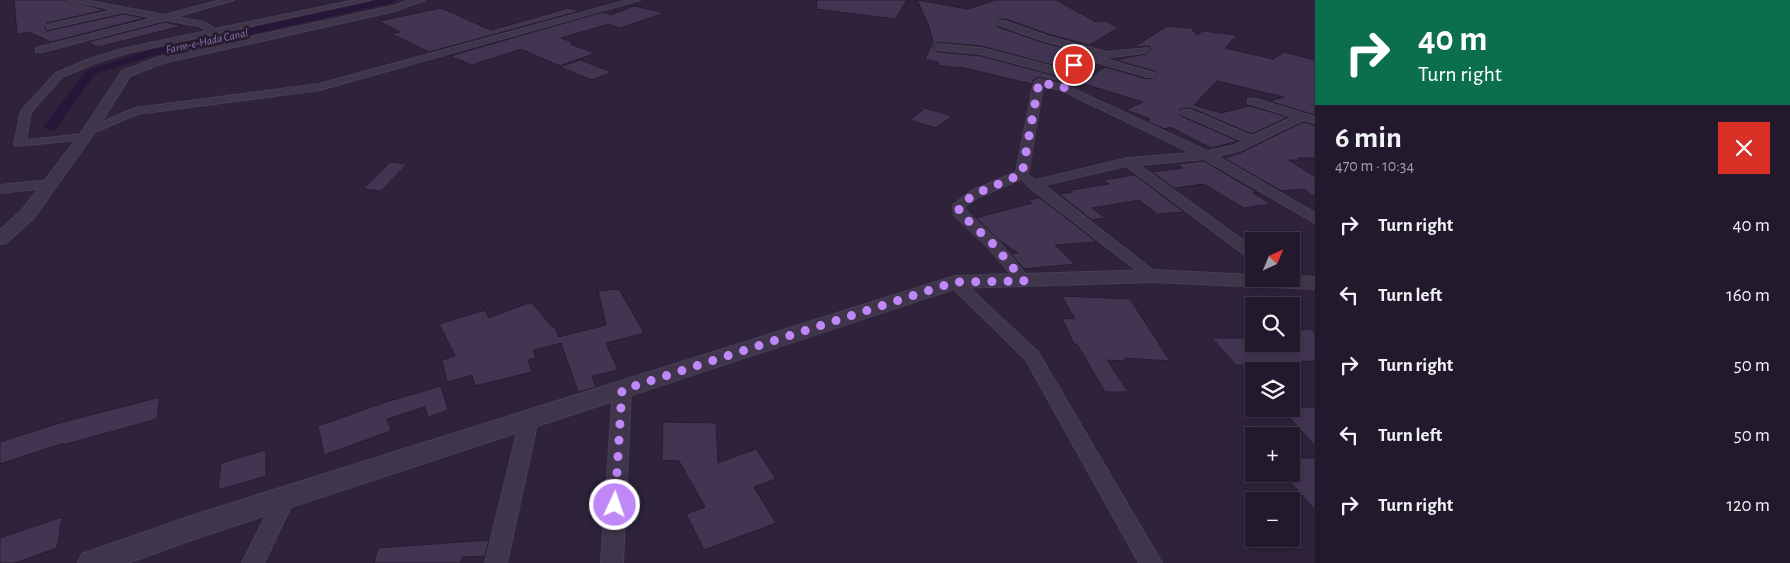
<!DOCTYPE html>
<meta charset="utf-8">
<style>
body{margin:0;font-family:"Alegreya Sans",sans-serif;background:#2a2334;color:#f1f3f6;height:100vh;display:flex;flex-direction:column;font-size:19px;white-space:nowrap}
*{box-sizing:border-box;margin:0}
p{font-size:16px;color:#a2a1a9}
.icon{flex:none;width:28px;height:28px;fill:none;stroke:currentColor;stroke-width:2;stroke-linecap:round;stroke-linejoin:round}
.map{position:relative;flex:1;overflow:hidden}
.panel{display:flex;flex-direction:column;background:#221a2c;width:475px}
.panel>*{flex:none}
.banner{background:#0b6e4f;color:#fff;overflow:hidden}
.needle{width:32px;rotate:44deg}
.controls{position:absolute;left:1245px;top:232px;display:grid;gap:10px}
.controls a{display:grid;place-items:center;width:55px;height:55px;border-radius:0px;background:#221a2c;box-shadow:0 2px 8px #0003,0 0 0 1px #3f3848;font-size:25px}
.pin{position:absolute;display:grid;place-items:center;width:42px;height:42px;color:#fff;margin:-21px;border:2px solid #fff;border-radius:50%;box-shadow:0 1px 5px #0007}
.me{position:absolute;width:55px;margin:-28px;rotate:3deg;stroke-linejoin:round;filter:drop-shadow(0 0 4px #0008)}
.turn{display:flex;align-items:center;gap:18px;height:105px;padding:0 20px;font-size:22px}
.turn .icon{width:65px;height:65px;stroke-width:2.5}
.turn b{display:block;font-size:35px;line-height:42px}
.round{display:grid;place-items:center;flex:none;width:52px;height:52px;border-radius:0px;background:#2a2334}
.overview{display:flex;align-items:center;justify-content:space-between;height:85px;padding:0 20px}
h1{font-size:30px;font-weight:600;line-height:38px}
ul{padding:0;list-style:none}
li{display:flex;align-items:center;gap:15px;height:70px;padding:0 20px}
li div{flex:1}
li b{display:block;font-size:19px}
li em{font-style:normal}
main{display:flex;flex:1;min-height:0}
.map>svg:first-child{display:block}
.lines{fill:none;stroke-linecap:round;stroke-linejoin:round}
.canal{fill:#271639;fill-rule:evenodd}
.building{fill:#423552;stroke:#271d32}
.minor-casing{stroke:#493f54;stroke-width:2}
.tertiary-casing{stroke:#493f54;stroke-width:2}
.minor{fill:#40364b;fill-rule:evenodd}
.tertiary{fill:#40364b;fill-rule:evenodd}
.route{stroke:#bf87f7;stroke-width:9;stroke-dasharray:0 16.2}
.labels{text-anchor:middle;dominant-baseline:central;stroke-width:5;stroke-linejoin:round;paint-order:stroke}
.far-water-label{font-size:12px;font-style:italic;fill:#866ba6;stroke:#251c30}
</style>
<main>
<div class="map">
<svg width="1315" height="563" viewBox="0 0 1315 563">
<rect width="100%" height="100%" fill="#2e233b"/>
<g class="lines">
<!-- canal -->
<polygon class="canal" points="379,0 397,0 392,3 149,57 95,74 55,130 50,131 43,127 87,70 146,51"/>
</g>
<!-- building -->
<g class="building">
<polygon points="14,0 67,0 105,10 47,23 45,29 47,31 123,14 145,18 51,42 29,32 17,34"/>
<polygon points="817,0 907,0 895,19 816,9"/>
<polygon points="917,0 968,9 995,0 1056,0 1096,22 1106,21 1118,28 1089,45 1048,34 1006,19 998,20 998,27 1041,42 1079,52 1056,66 981,46 938,42 932,47 938,52 981,56 1061,77 1059,82 1038,77 1033,80 1032,84 960,67 960,68 938,65 939,62 925,60 933,41 928,24"/>
<polygon points="635,6 664,13 621,28 609,24 561,38 574,43 570,44 595,53 560,66 521,49 472,65 450,56 603,12 611,15"/>
<polygon points="441,8 491,30 569,8 580,11 429,52 391,34 400,32 379,21"/>
<polygon points="165,22 182,26 98,47 88,42"/>
<polygon points="1167,26 1191,28 1197,35 1203,31 1237,35 1225,48 1273,59 1284,52 1315,60 1315,115 1269,101 1284,97 1217,81 1194,105 1221,113 1250,106 1288,117 1252,134 1191,108 1180,109 1181,116 1238,141 1211,148 1170,127 1165,129 1157,126 1146,121 1150,119 1126,110 1143,102 1081,83 1105,67 1147,79 1155,78 1155,71 1115,60 1146,54 1151,50 1149,46 1134,47"/>
<polygon points="580,60 612,72 592,80 560,67"/>
<polygon points="925,108 952,116 936,128 910,120"/>
<polygon points="1303,122 1315,125 1315,158 1297,158 1301,160 1289,160 1315,177 1315,197 1303,189 1281,191 1224,158 1240,153"/>
<polygon points="1204,161 1258,193 1253,193 1271,204 1244,208 1204,184 1174,188 1152,172 1183,168 1177,164"/>
<polygon points="390,162 407,164 381,191 363,189"/>
<polygon points="1135,175 1184,212 1157,214 1139,200 1092,208 1105,218 1092,220 1059,194 1073,192 1071,190 1109,184 1103,180"/>
<polygon points="1040,198 1097,242 1055,245 1075,264 1024,269 1011,254 1018,253 1000,241 976,218 1032,203 1028,200"/>
<polygon points="619,289 644,333 606,343 618,370 592,376 596,387 578,392 561,343 533,350 536,358 528,360 532,372 475,386 472,375 447,382 442,360 455,356 439,324 485,310 489,318 531,302 552,327 554,326 559,337 606,325 598,291"/>
<polygon points="1062,296 1130,299 1170,361 1124,358 1126,361 1107,360 1128,392 1105,392 1077,344 1074,344 1062,318 1075,319"/>
<polygon points="1310,329 1315,333 1315,361 1284,362 1288,366 1236,365 1212,338 1254,338 1254,344 1291,344 1291,330"/>
<polygon points="441,386 448,410 428,417 425,407 387,419 391,431 324,455 318,426 386,402"/>
<polygon points="160,397 157,419 63,445 64,443 0,464 0,442 56,424"/>
<polygon points="1291,407 1315,407 1315,446 1282,409 1291,409"/>
<polygon points="663,422 716,423 718,463 756,449 776,479 754,487 776,523 704,550 686,514 705,507 679,461 662,460"/>
<polygon points="266,450 266,476 218,490 221,463"/>
<polygon points="1291,458 1315,458 1315,510 1291,483"/>
<polygon points="62,517 57,548 15,563 0,563 0,538"/>
<polygon points="489,540 485,556 462,557 461,563 374,563 378,548"/>
</g>
<g class="lines">
<defs>
<g id="minor">
<polygon points="69,0 85,0 164,15 221,0 234,0 175,17 204,22 215,29 355,0 370,0 127,53 95,63 62,77 31,112 26,140 84,134 84,130 135,108 319,84 628,0 640,0 320,90 137,114 88,135 88,139 16,146 14,144 21,111 56,73 89,59 122,49 207,31 199,26 165,20 42,52 36,52 36,48 154,18 123,12 47,29 47,25 114,10"/>
<polygon points="999,21 1005,21 1047,36 1106,52 1148,48 1149,50 1145,53 1102,58 1154,73 1154,77 1148,77 1092,61 1076,69 1069,87 1207,151 1232,146 1243,141 1182,114 1181,112 1182,110 1190,110 1252,136 1293,117 1248,103 1248,99 1256,99 1315,117 1315,123 1303,120 1239,151 1217,156 1315,213 1315,223 1204,159 1139,165 1254,248 1254,259 1249,258 1126,166 1044,185 1160,276 1158,279 1148,279 1029,187 1023,180 1029,176 1036,180 1128,158 1192,153 1061,90 1043,86 1028,174 1026,177 979,197 965,206 966,211 999,242 1031,281 1029,284 1019,284 989,248 954,215 953,205 971,191 1016,172 1034,82 1039,79 1060,84 1063,76 981,54 938,50 934,47 938,44 981,48 1066,70 1076,61 1094,54 1041,40 999,25"/>
<polygon points="50,180 54,181 56,184 54,187 0,193 0,185"/>
<polygon points="955,277 960,279 1038,352 1162,563 1139,563 1026,360 950,285 947,282 950,279"/>
<polygon points="622,383 628,385 631,390 623,563 601,563 613,390 616,385"/>
<polygon points="529,413 536,415 538,420 507,563 485,563 520,420 522,415"/>
<polygon points="285,489 292,492 295,498 264,563 242,563 278,492"/>
</g>
<g id="tertiary">
<polygon points="410,0 425,0 395,11 163,63 130,76 95,132 34,218 6,243 0,244 0,230 22,210 83,130 122,71 159,57 393,6"/>
<polygon points="1153,270 1254,275 1254,279 1291,279 1291,276 1315,277 1315,289 1153,282 957,288 194,539 128,563 78,563 82,554 194,515 955,276"/>
</g>
</defs>
<!-- minor casing -->
<use href="#minor" class="minor-casing"/>
<!-- tertiary casing -->
<use href="#tertiary" class="tertiary-casing"/>
<!-- minor -->
<use href="#minor" class="minor"/>
<!-- tertiary -->
<use href="#tertiary" class="tertiary"/>
</g>
<g class="lines">
<!-- route -->
<polyline class="route" points="615,505 622,390 955,282 1024,281 994,245 959,212 959,206 975,194 1022,174 1039,82 1064,88 1068,74 1074,65"/>
</g>
<g class="labels">
<!-- far-water labels -->
<g class="far-water-label">
<text transform="translate(207 41) rotate(-12)">Farm-e-Hada Canal</text>
</g>
</g>
</svg>
<div class="controls">
<a><svg class="needle" viewBox="-14 -14 28 28"><path d="M0-13l5 13h-10z" fill="#e53935"/><path d="M0 13l5-13h-10z" fill="#a2a1a9"/></svg></a>
<a><svg class="icon" aria-label="search" viewBox="0 0 24 24"><circle cx="10" cy="10" r="6"/><path d="M15 15l6 6"/></svg></a>
<a><svg class="icon" aria-label="layers" viewBox="0 0 24 24"><path d="M12 4l9 5-9 5-9-5zM3 14l9 5 9-5"/></svg></a>
<a>+</a>
<a>−</a>
</div>
<div class="pin" style="left:1074px;top:65px;background:#d93025"><svg class="icon" aria-label="arrive" viewBox="0 0 24 24"><path d="M6 21V4h12l-3 4 3 4H6"/></svg></div>
<svg class="me" style="left:615px;top:505px" viewBox="-20 -20 40 40"><circle r="17" fill="#bf87f7" stroke="#fff" stroke-width="3"/><path d="M0-11L8 9 0 5-8 9z" fill="#fff"/></svg>
</div>
<section class="panel">
<div class="banner">
<div class="turn"><svg class="icon" aria-label="right" viewBox="0 0 24 24"><path d="M7 20v-9h11M14 6l5 5-5 5"/></svg><div><b>40 m</b>Turn right</div></div>
</div>
<div class="overview"><div><h1>6 min</h1><p>470 m · 10:34</p></div><a class="round" style="background:#d93025;color:#fff"><svg class="icon" aria-label="close" viewBox="0 0 24 24"><path d="M6 6l12 12M18 6L6 18"/></svg></a></div>
<ul>
<li><svg class="icon" aria-label="right" viewBox="0 0 24 24"><path d="M7 20v-9h11M14 6l5 5-5 5"/></svg><div><b>Turn right</b></div><em>40 m</em></li>
<li><svg class="icon" aria-label="left" viewBox="0 0 24 24"><path d="M17 20v-9H6M10 6l-5 5 5 5"/></svg><div><b>Turn left</b></div><em>160 m</em></li>
<li><svg class="icon" aria-label="right" viewBox="0 0 24 24"><path d="M7 20v-9h11M14 6l5 5-5 5"/></svg><div><b>Turn right</b></div><em>50 m</em></li>
<li><svg class="icon" aria-label="left" viewBox="0 0 24 24"><path d="M17 20v-9H6M10 6l-5 5 5 5"/></svg><div><b>Turn left</b></div><em>50 m</em></li>
<li><svg class="icon" aria-label="right" viewBox="0 0 24 24"><path d="M7 20v-9h11M14 6l5 5-5 5"/></svg><div><b>Turn right</b></div><em>120 m</em></li>
</ul>
</section>
</main>
